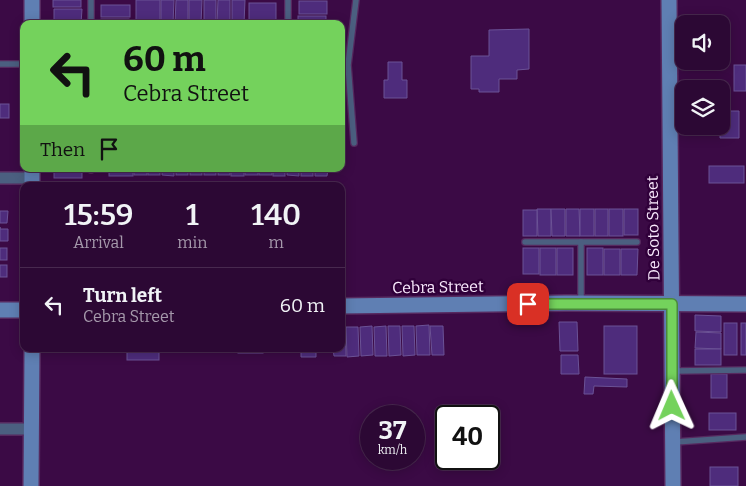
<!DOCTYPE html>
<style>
body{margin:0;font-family:Bitter,serif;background:#381640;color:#f1f3f6;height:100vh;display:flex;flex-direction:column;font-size:19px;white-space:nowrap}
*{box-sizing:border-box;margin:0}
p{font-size:16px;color:#a69aac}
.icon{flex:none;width:28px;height:28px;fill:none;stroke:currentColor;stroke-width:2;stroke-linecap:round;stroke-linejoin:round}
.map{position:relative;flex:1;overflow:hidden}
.details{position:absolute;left:20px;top:182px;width:325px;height:170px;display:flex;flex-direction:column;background:#2c0834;border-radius:10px;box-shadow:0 2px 12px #0003,0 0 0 1px #48294f}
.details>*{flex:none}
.top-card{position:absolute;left:20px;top:20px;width:325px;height:152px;border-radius:10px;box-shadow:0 2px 12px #0003,0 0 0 1px #48294f;background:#74d25c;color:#111;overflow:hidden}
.controls{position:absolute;left:675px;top:15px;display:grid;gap:10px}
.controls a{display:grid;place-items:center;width:55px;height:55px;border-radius:10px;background:#2c0834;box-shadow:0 2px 12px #0003,0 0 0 1px #48294f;font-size:25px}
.speed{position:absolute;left:360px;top:405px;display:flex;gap:10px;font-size:25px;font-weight:700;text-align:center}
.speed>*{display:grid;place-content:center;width:65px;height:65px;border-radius:50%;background:#2c0834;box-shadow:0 2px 12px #0003,0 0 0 1px #48294f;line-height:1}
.speed small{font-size:12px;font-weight:400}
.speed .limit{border:2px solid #111;border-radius:8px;background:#fff;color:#111}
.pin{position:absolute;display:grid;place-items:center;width:42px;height:42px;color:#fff;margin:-21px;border-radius:10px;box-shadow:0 2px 8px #0006}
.me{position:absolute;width:55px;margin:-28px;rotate:359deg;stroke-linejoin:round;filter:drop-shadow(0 0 4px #0008)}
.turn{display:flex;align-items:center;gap:18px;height:105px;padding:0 20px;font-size:22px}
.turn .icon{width:65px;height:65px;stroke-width:2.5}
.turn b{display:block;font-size:35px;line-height:42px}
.then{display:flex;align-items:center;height:48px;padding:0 20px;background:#0003;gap:10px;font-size:19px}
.eta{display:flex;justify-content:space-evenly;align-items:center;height:85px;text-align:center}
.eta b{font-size:30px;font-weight:600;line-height:35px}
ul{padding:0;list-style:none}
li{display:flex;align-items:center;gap:15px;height:75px;padding:0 20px;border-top:1px solid #48294f}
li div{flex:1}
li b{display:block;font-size:19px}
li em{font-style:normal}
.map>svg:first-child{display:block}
.building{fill:#4e2c7c;stroke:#6b5296}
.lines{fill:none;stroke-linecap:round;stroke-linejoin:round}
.lane-casing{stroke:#56295f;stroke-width:8}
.street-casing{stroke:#56295f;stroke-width:14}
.secondary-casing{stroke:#56295f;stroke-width:18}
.lane{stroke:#4b5f80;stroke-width:5.5}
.street{stroke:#4b5f80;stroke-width:11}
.secondary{stroke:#5f7fb3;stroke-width:15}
.route-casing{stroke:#4b883c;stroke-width:12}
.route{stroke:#74d25c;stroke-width:9}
.labels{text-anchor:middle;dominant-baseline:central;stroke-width:5;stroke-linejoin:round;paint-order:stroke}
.street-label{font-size:16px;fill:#f9e9fd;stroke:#30003a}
</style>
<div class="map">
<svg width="746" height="486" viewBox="0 0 746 486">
<rect width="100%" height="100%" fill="#3b0a45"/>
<!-- building -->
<g class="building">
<rect x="53" y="0" width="28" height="7"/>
<rect x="136" y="0" width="24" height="24"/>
<polygon points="161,0 174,0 173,24 161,24"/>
<polygon points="176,0 188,0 188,24 175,24"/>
<polygon points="189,0 202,0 201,24 189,24"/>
<rect x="204" y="0" width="12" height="24"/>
<polygon points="218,0 230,0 230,24 217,24"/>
<polygon points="232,0 245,0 244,24 232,24"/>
<rect x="299" y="1" width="28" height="13"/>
<rect x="249" y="3" width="27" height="21"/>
<rect x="101" y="5" width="29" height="12"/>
<polygon points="54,9 82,9 81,24 54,24"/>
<rect x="298" y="16" width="28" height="8"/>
<rect x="101" y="19" width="28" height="5"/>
<polygon points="529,29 529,69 517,70 517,79 499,79 499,92 479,92 479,89 471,89 471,56 489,56 489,30"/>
<polygon points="388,62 402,62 402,80 407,80 407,98 384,98 384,80 388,80"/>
<rect x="734" y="65" width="12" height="26"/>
<rect x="0" y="104" width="9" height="14"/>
<polygon points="723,111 739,111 739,138 720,138 720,127 723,127"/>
<rect x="709" y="166" width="35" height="17"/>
<rect x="54" y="169" width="28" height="9"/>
<rect x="109" y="169" width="24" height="7"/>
<rect x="134" y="169" width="13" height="6"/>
<rect x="148" y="169" width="12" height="6"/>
<polygon points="162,169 174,169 174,176 162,175"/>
<rect x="176" y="169" width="12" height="6"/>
<rect x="190" y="169" width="12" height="6"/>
<rect x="204" y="169" width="12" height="6"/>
<rect x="218" y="169" width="12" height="6"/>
<rect x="231" y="169" width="13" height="7"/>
<rect x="245" y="169" width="13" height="6"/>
<rect x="259" y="169" width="13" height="6"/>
<rect x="273" y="169" width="12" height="7"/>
<polygon points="287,169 299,169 299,176 287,175"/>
<rect x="301" y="169" width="12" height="7"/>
<polygon points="315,169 328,169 327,176 315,176"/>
<polygon points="537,209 551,209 551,236 538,236"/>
<polygon points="551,209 565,209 565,236 552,236"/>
<polygon points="566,209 579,209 580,236 566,236"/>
<rect x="580" y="209" width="14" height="27"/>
<rect x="595" y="209" width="13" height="27"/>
<rect x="609" y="209" width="14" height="27"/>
<rect x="624" y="209" width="14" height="26"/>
<rect x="523" y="210" width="14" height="26"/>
<polygon points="0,211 8,211 7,223 0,223"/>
<polygon points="0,227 0,229 8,229 8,241 0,241"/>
<rect x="0" y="248" width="7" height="12"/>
<rect x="523" y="248" width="16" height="26"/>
<rect x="540" y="248" width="16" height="27"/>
<rect x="557" y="248" width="16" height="27"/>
<rect x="587" y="248" width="16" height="27"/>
<rect x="604" y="249" width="16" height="26"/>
<polygon points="621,249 638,249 637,275 621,275"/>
<rect x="0" y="265" width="7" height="12"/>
<polygon points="695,315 721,316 721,332 695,331"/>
<polygon points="559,322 577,322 578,351 560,351"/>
<rect x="724" y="323" width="13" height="32"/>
<rect x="741" y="323" width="5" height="32"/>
<polygon points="429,325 430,355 417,355 416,326"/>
<polygon points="341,326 345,326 346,356 334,356 333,349 341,349"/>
<polygon points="372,326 373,355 361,356 360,327"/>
<polygon points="386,326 387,356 375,356 374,327"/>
<polygon points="388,326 400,326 401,355 389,356"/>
<polygon points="402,326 414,326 415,355 403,356"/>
<polygon points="430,326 443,326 444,355 432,355"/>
<rect x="604" y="326" width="33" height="48"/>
<polygon points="346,327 358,327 359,356 347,357"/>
<polygon points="696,332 721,333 721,349 695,348"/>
<rect x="127" y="349" width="32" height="11"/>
<rect x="238" y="349" width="25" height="4"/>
<polygon points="301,349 330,349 330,351 316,351 316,357 301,357"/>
<rect x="695" y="349" width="26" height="16"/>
<polygon points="561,355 578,355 579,374 561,374"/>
<rect x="711" y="374" width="16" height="24"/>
<polygon points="585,377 627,379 627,387 594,386 593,394 584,394"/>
<rect x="709" y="413" width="27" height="17"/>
<rect x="710" y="467" width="28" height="19"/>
</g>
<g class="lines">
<defs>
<g id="lane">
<polyline points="91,0 91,24"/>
<polyline points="288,0 288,24"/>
<polyline points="0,64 24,64"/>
<polyline points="354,143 348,65 356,0"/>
<polyline points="91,169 91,170"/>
<polyline points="525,242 637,242"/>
<polyline points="581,242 581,302"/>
<polyline points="674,371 746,370"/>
<polyline points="675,442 746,437"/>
</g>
<g id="street">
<polyline points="0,178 32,178"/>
<polyline points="0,429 32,429"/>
</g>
<g id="secondary">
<polyline points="32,0 32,24"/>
<polyline points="669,0 673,486"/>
<polyline points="32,169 32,186"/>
<polyline points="341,306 566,303 746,304"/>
<polyline points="0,310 24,310"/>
<polyline points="31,486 32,349"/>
</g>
</defs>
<!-- lane casing -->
<use href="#lane" class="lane-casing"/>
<!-- street casing -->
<use href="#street" class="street-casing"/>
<!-- secondary casing -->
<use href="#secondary" class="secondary-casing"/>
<!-- lane -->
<use href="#lane" class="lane"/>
<!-- street -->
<use href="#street" class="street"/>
<!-- secondary -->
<use href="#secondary" class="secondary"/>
</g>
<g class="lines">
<defs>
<polyline id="route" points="528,304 672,304 672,406"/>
</defs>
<!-- route casing -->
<use href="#route" class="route-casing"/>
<!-- route -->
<use href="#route" class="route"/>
</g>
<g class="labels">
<!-- street labels -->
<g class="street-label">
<text transform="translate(653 228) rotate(-91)">De Soto Street</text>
<text transform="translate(438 287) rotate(-1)">Cebra Street</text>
</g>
</g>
</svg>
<div class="controls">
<a><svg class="icon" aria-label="sound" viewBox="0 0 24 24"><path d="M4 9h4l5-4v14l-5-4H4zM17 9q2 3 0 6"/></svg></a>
<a><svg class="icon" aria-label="layers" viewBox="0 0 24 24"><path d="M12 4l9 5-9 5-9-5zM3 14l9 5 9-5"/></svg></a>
</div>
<div class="speed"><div>37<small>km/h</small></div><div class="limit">40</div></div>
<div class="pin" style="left:528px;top:304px;background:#d93025"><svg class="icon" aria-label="arrive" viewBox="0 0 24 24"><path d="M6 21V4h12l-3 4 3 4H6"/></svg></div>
<svg class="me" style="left:672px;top:406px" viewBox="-20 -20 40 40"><path d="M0-17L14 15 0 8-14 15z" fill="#74d25c" stroke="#fff" stroke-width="4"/></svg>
<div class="top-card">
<div class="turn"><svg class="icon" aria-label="left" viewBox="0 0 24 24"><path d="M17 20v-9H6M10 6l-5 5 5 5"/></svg><div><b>60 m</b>Cebra Street</div></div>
<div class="then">Then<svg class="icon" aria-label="arrive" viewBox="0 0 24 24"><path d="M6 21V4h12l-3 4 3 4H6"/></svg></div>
</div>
<section class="details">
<div class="eta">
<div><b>15:59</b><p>Arrival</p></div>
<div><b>1</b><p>min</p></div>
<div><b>140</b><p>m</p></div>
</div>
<ul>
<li><svg class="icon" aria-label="left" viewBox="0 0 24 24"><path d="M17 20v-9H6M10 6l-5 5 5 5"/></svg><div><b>Turn left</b><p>Cebra Street</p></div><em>60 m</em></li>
</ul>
</section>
</div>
